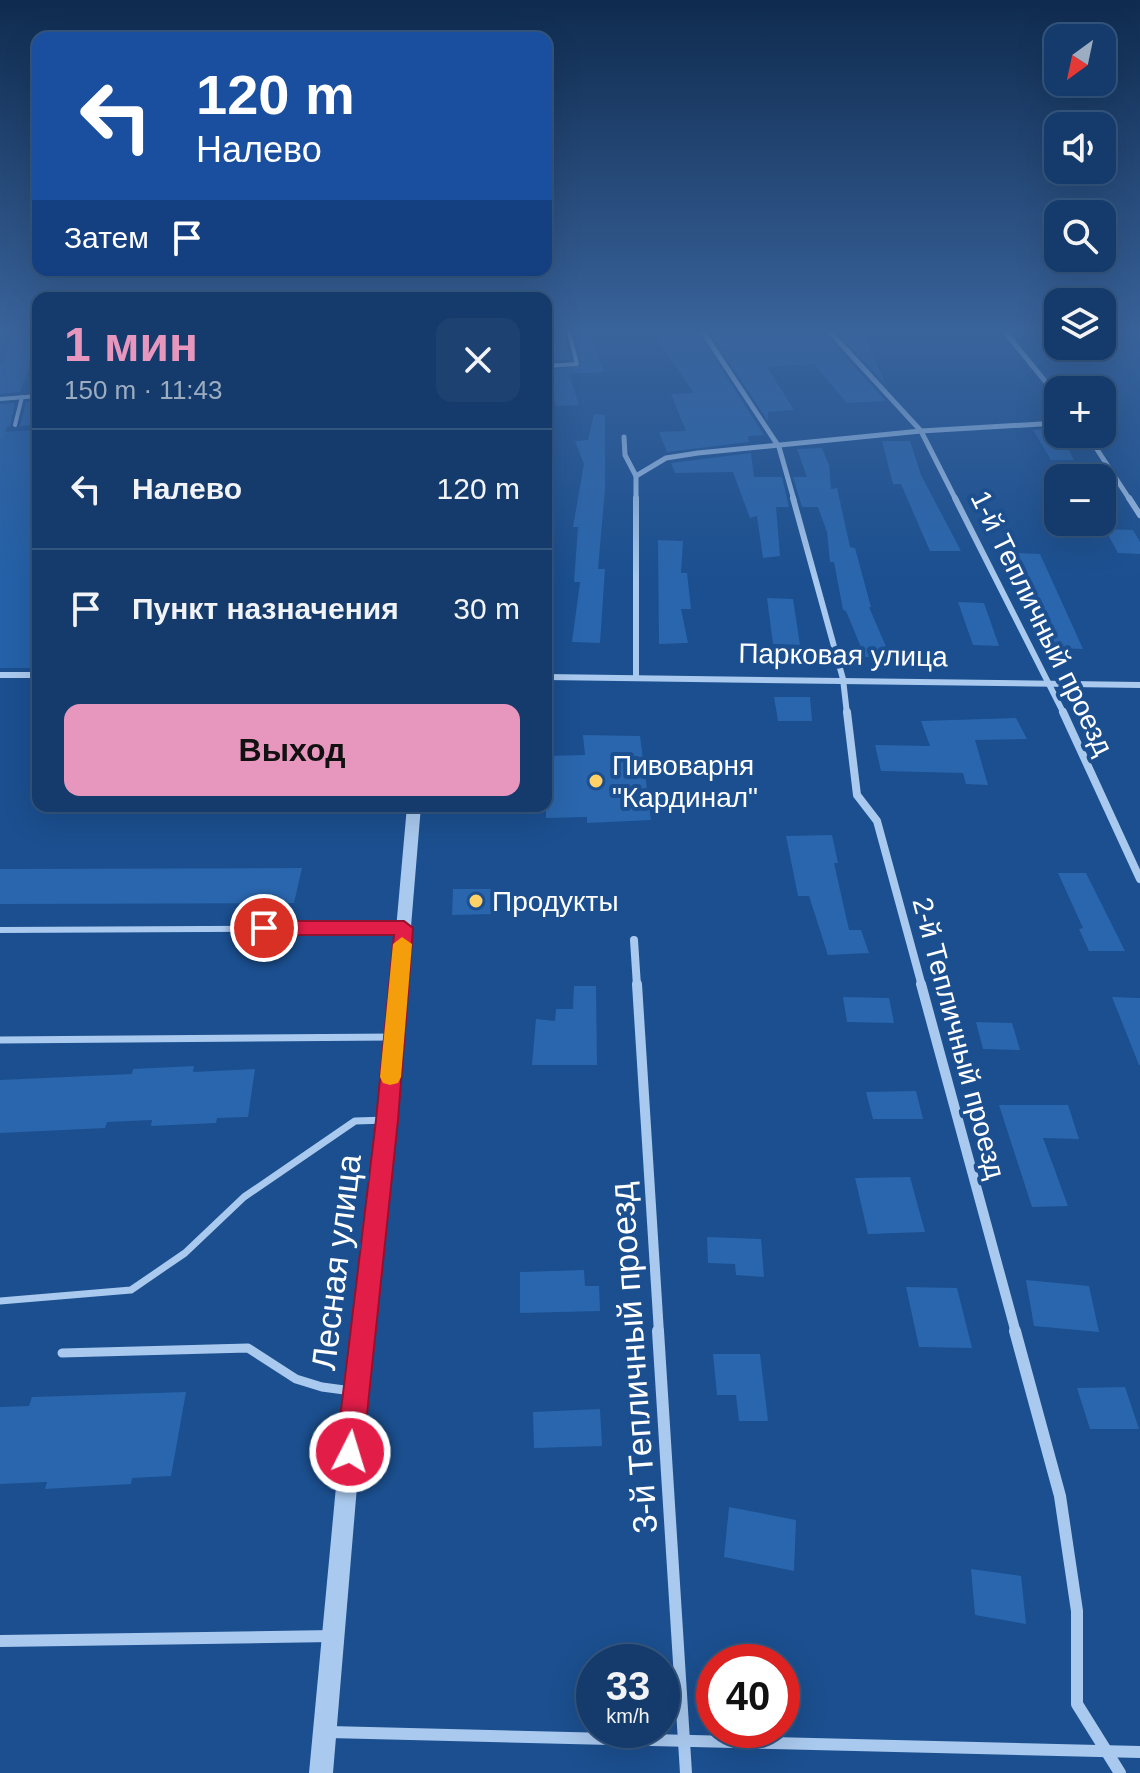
<!DOCTYPE html>
<html lang="ru">
<meta charset="utf-8">
<style>
body{margin:0;font-family:Arial,sans-serif;background:#1d4271;color:#f1f3f6;height:100vh;display:flex;flex-direction:column;font-size:30px;white-space:nowrap}
*{box-sizing:border-box;margin:0}
p{font-size:26px;color:#9dadc1}
.icon{flex:none;width:44px;height:44px;fill:none;stroke:currentColor;stroke-width:2;stroke-linecap:round;stroke-linejoin:round}
.map{position:relative;flex:1;overflow:hidden}
.sheet{position:absolute;left:32px;top:292px;width:520px;height:520px;display:flex;flex-direction:column;background:#143b6b;border-radius:16px;box-shadow:0 8px 32px #0002,0 0 0 2px #33557e}
.sheet>*{flex:none}
.guide{position:absolute;left:32px;top:32px;width:520px;height:244px;border-radius:16px;box-shadow:0 8px 32px #0002,0 0 0 2px #33557e;background:#1a4fa0;color:#fff;overflow:hidden}
.needle{width:52px;rotate:213deg}
.buttons{position:absolute;left:1044px;top:24px;display:grid;gap:16px}
.buttons a{display:grid;place-items:center;width:72px;height:72px;border-radius:16px;background:#143b6b;box-shadow:0 8px 32px #0002,0 0 0 2px #33557e;font-size:40px}
.speed{position:absolute;left:576px;top:1644px;display:flex;gap:16px;font-size:40px;font-weight:700;text-align:center}
.speed>*{display:grid;place-content:center;width:104px;height:104px;border-radius:50%;background:#143b6b;box-shadow:0 8px 32px #0002,0 0 0 2px #33557e;line-height:1}
.speed small{font-size:20px;font-weight:400}
.speed .limit{border:12px solid #d22;background:#fff;color:#111}
.pin{position:absolute;display:grid;place-items:center;width:68px;height:68px;color:#fff;margin:-34px;border:4px solid #fff;border-radius:50%;box-shadow:0 2px 8px #0007}
.me{position:absolute;width:88px;margin:-44px;rotate:5deg;stroke-linejoin:round;filter:drop-shadow(0 0 6px #0008)}
.turn{display:flex;align-items:center;gap:28px;height:168px;padding:0 32px;font-size:36px}
.turn .icon{width:104px;height:104px;stroke-width:2.5}
.turn b{display:block;font-size:56px;line-height:68px}
.then{display:flex;align-items:center;height:76px;padding:0 32px;background:#0003;gap:16px;font-size:30px}
.round{display:grid;place-items:center;flex:none;width:84px;height:84px;border-radius:16px;background:#1d4271}
.head{display:flex;align-items:center;justify-content:space-between;height:136px;padding:0 32px}
h1{font-size:48px;font-weight:600;line-height:60px;color:#e797bd}
.action{display:flex;gap:16px;margin-top:auto;padding:16px 32px}
.action a{flex:1;height:92px;border-radius:16px;background:#e797bd;color:#111;font-size:32px;font-weight:600;line-height:92px;text-align:center}
ul{padding:0;list-style:none}
li{display:flex;align-items:center;gap:24px;height:120px;padding:0 32px;border-top:2px solid #33557e}
li div{flex:1}
li b{display:block;font-size:30px}
li em{font-style:normal}
.map>svg:first-child{display:block}
.green{fill:#2461a8}
.building{fill:#2a66ad}
.lines{fill:none;stroke-linecap:round;stroke-linejoin:round}
.service-far3{stroke:#a9c9ee;stroke-width:4}
.service-far2{stroke:#a9c9ee;stroke-width:6}
.service-far1{stroke:#a9c9ee;stroke-width:7}
.service{stroke:#a9c9ee;stroke-width:9}
.minor-far4{stroke:#a9c9ee;stroke-width:5}
.minor-far3{stroke:#a9c9ee;stroke-width:6}
.minor-far2{stroke:#a9c9ee;stroke-width:8}
.minor-far1{stroke:#a9c9ee;stroke-width:10}
.minor{stroke:#a9c9ee;stroke-width:12}
.tertiary{fill:#a9c9ee;fill-rule:evenodd}
.route{fill:#e11d48;stroke:#92132f;stroke-width:2}
.slow{fill:#f59e0b}
.poi-dot{fill:#ffd166;stroke:#1b4f8f;stroke-width:3}
.labels{text-anchor:middle;dominant-baseline:central;stroke-width:8;stroke-linejoin:round;paint-order:stroke}
.street-label{font-size:28px;fill:#fff;stroke:#1b4f8f}
.poi-label{font-size:28px;fill:#fff;stroke:#1b4f8f;text-anchor:start}
.near-street-label{font-size:34px;fill:#fff;stroke:#1b4f8f}
</style>
<div class="map">
<svg width="1140" height="1773" viewBox="0 0 1140 1773">
<rect width="100%" height="100%" fill="#1b4f8f"/>
<!-- green -->
<polygon class="green" points="38,430 38,668 0,668 0,432"/>
<!-- building -->
<g class="building">
<polygon points="14,332 38,332 38,341 20,392 0,394 0,366"/>
<polygon points="546,332 564,332 571,359 546,361"/>
<polygon points="574,332 589,332 604,372 569,374 579,405 556,406 546,371 581,366"/>
<polygon points="651,332 698,332 764,435 748,436 749,442 667,452 659,432 686,431 671,394 694,393"/>
<polygon points="709,332 809,332 812,336 825,335 886,401 847,403 814,364 767,367 794,410 768,412 768,421"/>
<polygon points="865,336 885,384 842,337"/>
<polygon points="38,401 38,424 20,426 26,402"/>
<polygon points="15,403 10,426 7,427 3,439 0,438 0,404"/>
<polygon points="594,414 605,415 605,489 598,569 605,569 600,643 572,642 580,582 574,582 578,527 573,527 584,464 575,441 588,440"/>
<polygon points="1058,428 1058,434 1061,434 1074,460 1051,460 1033,430"/>
<polygon points="882,441 910,441 921,475 961,551 930,551 901,484 893,484"/>
<polygon points="822,448 829,465 831,489 837,488 850,547 855,548 871,607 869,607 890,656 865,657 846,611 843,610 834,562 830,562 827,532 818,507 802,507 793,477 807,477 797,449"/>
<polygon points="751,453 754,477 782,477 789,507 776,507 780,556 763,558 757,516 750,518 733,472 675,473 671,463"/>
<polygon points="1105,529 1133,530 1140,542 1140,554 1118,553"/>
<polygon points="658,540 683,541 681,573 687,573 691,609 681,609 688,643 659,644"/>
<polygon points="1016,553 1040,554 1083,649 1057,648"/>
<polygon points="767,598 793,599 800,645 773,644"/>
<polygon points="958,602 984,603 999,646 973,645"/>
<polygon points="774,697 810,697 812,721 778,721"/>
<polygon points="1016,718 1027,739 975,740 988,785 966,784 963,773 881,771 875,745 930,746 921,721"/>
<polygon points="583,735 640,736 651,820 587,823 587,817 546,818 546,756 585,755"/>
<polygon points="832,835 838,863 834,863 849,930 861,930 869,953 828,955 809,896 798,896 786,836"/>
<polygon points="302,868 294,903 0,904 0,869"/>
<polygon points="1058,873 1086,873 1125,951 1089,951 1079,929 1083,928"/>
<polygon points="453,889 496,889 495,914 452,915"/>
<polygon points="574,986 596,986 597,1065 532,1065 536,1019 555,1021 556,1009 573,1009"/>
<polygon points="843,997 889,998 894,1023 847,1022"/>
<polygon points="1112,997 1140,998 1140,1065 1139,1065"/>
<polygon points="976,1022 1012,1023 1020,1050 983,1049"/>
<polygon points="194,1066 193,1072 255,1069 248,1117 217,1118 216,1123 151,1126 152,1120 107,1122 105,1128 0,1133 0,1080 132,1074 133,1069"/>
<polygon points="916,1091 923,1119 873,1119 866,1092"/>
<polygon points="999,1105 1068,1105 1079,1139 1043,1138 1068,1206 1032,1207"/>
<polygon points="910,1177 925,1232 868,1234 855,1178"/>
<polygon points="707,1237 761,1239 764,1277 736,1275 735,1264 708,1263"/>
<polygon points="584,1270 585,1286 599,1286 600,1311 520,1313 520,1272"/>
<polygon points="1026,1280 1089,1286 1099,1332 1034,1326"/>
<polygon points="906,1287 957,1288 972,1348 919,1347"/>
<polygon points="713,1354 760,1354 768,1421 739,1421 736,1395 717,1395"/>
<polygon points="1125,1387 1139,1429 1090,1429 1077,1388"/>
<polygon points="186,1392 171,1476 132,1478 131,1484 45,1489 47,1482 0,1484 0,1407 29,1406 32,1397"/>
<polygon points="600,1409 602,1446 534,1448 533,1412"/>
<polygon points="729,1507 796,1520 794,1571 724,1557"/>
<polygon points="971,1569 1021,1576 1026,1624 975,1615"/>
</g>
<g class="lines">
<!-- service-far3 -->
<g class="service-far3">
<polyline points="546,366 577,364 569,332"/>
<polyline points="0,399 38,396"/>
<polyline points="15,425 22,397"/>
</g>
<!-- service-far2 -->
<polyline class="service-far2" points="0,930 404,928"/>
<!-- service-far1 -->
<g class="service-far1">
<polyline points="0,1040 394,1037"/>
<polyline points="0,1301 131,1290 185,1253 244,1197 355,1121 387,1120"/>
</g>
<!-- service -->
<polyline class="service" points="62,1353 248,1348 296,1379 322,1387 352,1391"/>
<!-- minor-far4 -->
<g class="minor-far4">
<polyline points="703,332 779,447 794,500"/>
<polyline points="830,332 921,431 956,500"/>
<polyline points="1005,332 1058,397"/>
<polyline points="1087,434 1130,500"/>
<polyline points="624,437 625,455 636,476 636,500"/>
<polyline points="636,476 666,458 698,453 921,431 1058,423"/>
</g>
<!-- minor-far3 -->
<g class="minor-far3">
<polyline points="636,498 636,675"/>
<polyline points="793,498 843,679 847,714"/>
<polyline points="955,498 1064,714"/>
<polyline points="1129,498 1140,515"/>
<polyline points="546,677 1140,685"/>
</g>
<!-- minor-far2 -->
<g class="minor-far2">
<polyline points="847,712 857,795 877,821 922,986"/>
<polyline points="1063,712 1140,879"/>
<polyline points="634,940 637,986"/>
</g>
<!-- minor-far1 -->
<g class="minor-far1">
<polyline points="637,984 659,1333"/>
<polyline points="921,984 1016,1333"/>
</g>
<!-- minor -->
<g class="minor">
<polyline points="658,1331 686,1773"/>
<polyline points="1015,1331 1060,1496 1077,1611 1077,1704 1120,1773"/>
<polyline points="0,1641 333,1636"/>
<polyline points="329,1732 1140,1752"/>
</g>
<!-- tertiary -->
<g class="tertiary">
<rect x="0" y="672" width="38" height="6"/>
<polygon points="407,806 421,806 395,1120 365,1391 333,1773 309,1773 345,1391 379,1120"/>
</g>
</g>
<!-- sky -->
<linearGradient id="sky" x2="0" y2="1"><stop stop-color="#0f2b4f"/><stop offset="0.57" stop-color="#39639b"/><stop offset="1" stop-color="#39639b" stop-opacity="0"/></linearGradient>
<rect width="1140" height="580" fill="url(#sky)"/>
<!-- route -->
<polygon class="route" points="264,921 404,921 413,928 398,1120 363,1452 359,1462 350,1466 340,1462 336,1452 376,1120 394,935 264,935 255,928"/>
<!-- slow -->
<polygon class="slow" points="402,937 412,944 401,1077 398,1083 390,1085 383,1083 380,1077 393,944"/>
<!-- markers -->
<g class="poi-dot">
<circle cx="596" cy="781" r="8"/>
<circle cx="476" cy="901" r="8"/>
</g>
<g class="labels">
<!-- street labels -->
<g class="street-label">
<text transform="translate(1042 623) rotate(64)">1-й Тепличный проезд</text>
<text transform="translate(843 655) rotate(1)">Парковая улица</text>
<text transform="translate(959 1038) rotate(75)">2-й Тепличный проезд</text>
</g>
<!-- poi labels -->
<g class="poi-label">
<text x="612" y="765">Пивоварня<tspan x="612" dy="32">"Кардинал"</tspan></text>
<text x="492" y="901">Продукты</text>
</g>
<!-- near-street labels -->
<g class="near-street-label">
<text transform="translate(336 1262) rotate(-83)">Лесная улица</text>
<text transform="translate(633 1358) rotate(-94)">3-й Тепличный проезд</text>
</g>
</g>
</svg>
<div class="buttons">
<a><svg class="needle" viewBox="-14 -14 28 28"><path d="M0-13l5 13h-10z" fill="#e53935"/><path d="M0 13l5-13h-10z" fill="#9dadc1"/></svg></a>
<a><svg class="icon" aria-label="sound" viewBox="0 0 24 24"><path d="M4 9h4l5-4v14l-5-4H4zM17 9q2 3 0 6"/></svg></a>
<a><svg class="icon" aria-label="search" viewBox="0 0 24 24"><circle cx="10" cy="10" r="6"/><path d="M15 15l6 6"/></svg></a>
<a><svg class="icon" aria-label="layers" viewBox="0 0 24 24"><path d="M12 4l9 5-9 5-9-5zM3 14l9 5 9-5"/></svg></a>
<a>+</a>
<a>−</a>
</div>
<div class="speed"><div>33<small>km/h</small></div><div class="limit">40</div></div>
<div class="pin" style="left:264px;top:928px;background:#d93025"><svg class="icon" aria-label="arrive" viewBox="0 0 24 24"><path d="M6 21V4h12l-3 4 3 4H6"/></svg></div>
<svg class="me" style="left:350px;top:1452px" viewBox="-20 -20 40 40"><circle r="17" fill="#e11d48" stroke="#fff" stroke-width="3"/><path d="M0-11L8 9 0 5-8 9z" fill="#fff"/></svg>
<div class="guide">
<div class="turn"><svg class="icon" aria-label="left" viewBox="0 0 24 24"><path d="M17 20v-9H6M10 6l-5 5 5 5"/></svg><div><b>120 m</b>Налево</div></div>
<div class="then">Затем<svg class="icon" aria-label="arrive" viewBox="0 0 24 24"><path d="M6 21V4h12l-3 4 3 4H6"/></svg></div>
</div>
<section class="sheet">
<div class="head"><div><h1>1 мин</h1><p>150 m · 11:43</p></div><a class="round"><svg class="icon" aria-label="close" viewBox="0 0 24 24"><path d="M6 6l12 12M18 6L6 18"/></svg></a></div>
<ul>
<li><svg class="icon" aria-label="left" viewBox="0 0 24 24"><path d="M17 20v-9H6M10 6l-5 5 5 5"/></svg><div><b>Налево</b></div><em>120 m</em></li>
<li><svg class="icon" aria-label="arrive" viewBox="0 0 24 24"><path d="M6 21V4h12l-3 4 3 4H6"/></svg><div><b>Пункт назначения</b></div><em>30 m</em></li>
</ul>
<div class="action"><a>Выход</a></div>
</section>
</div>
